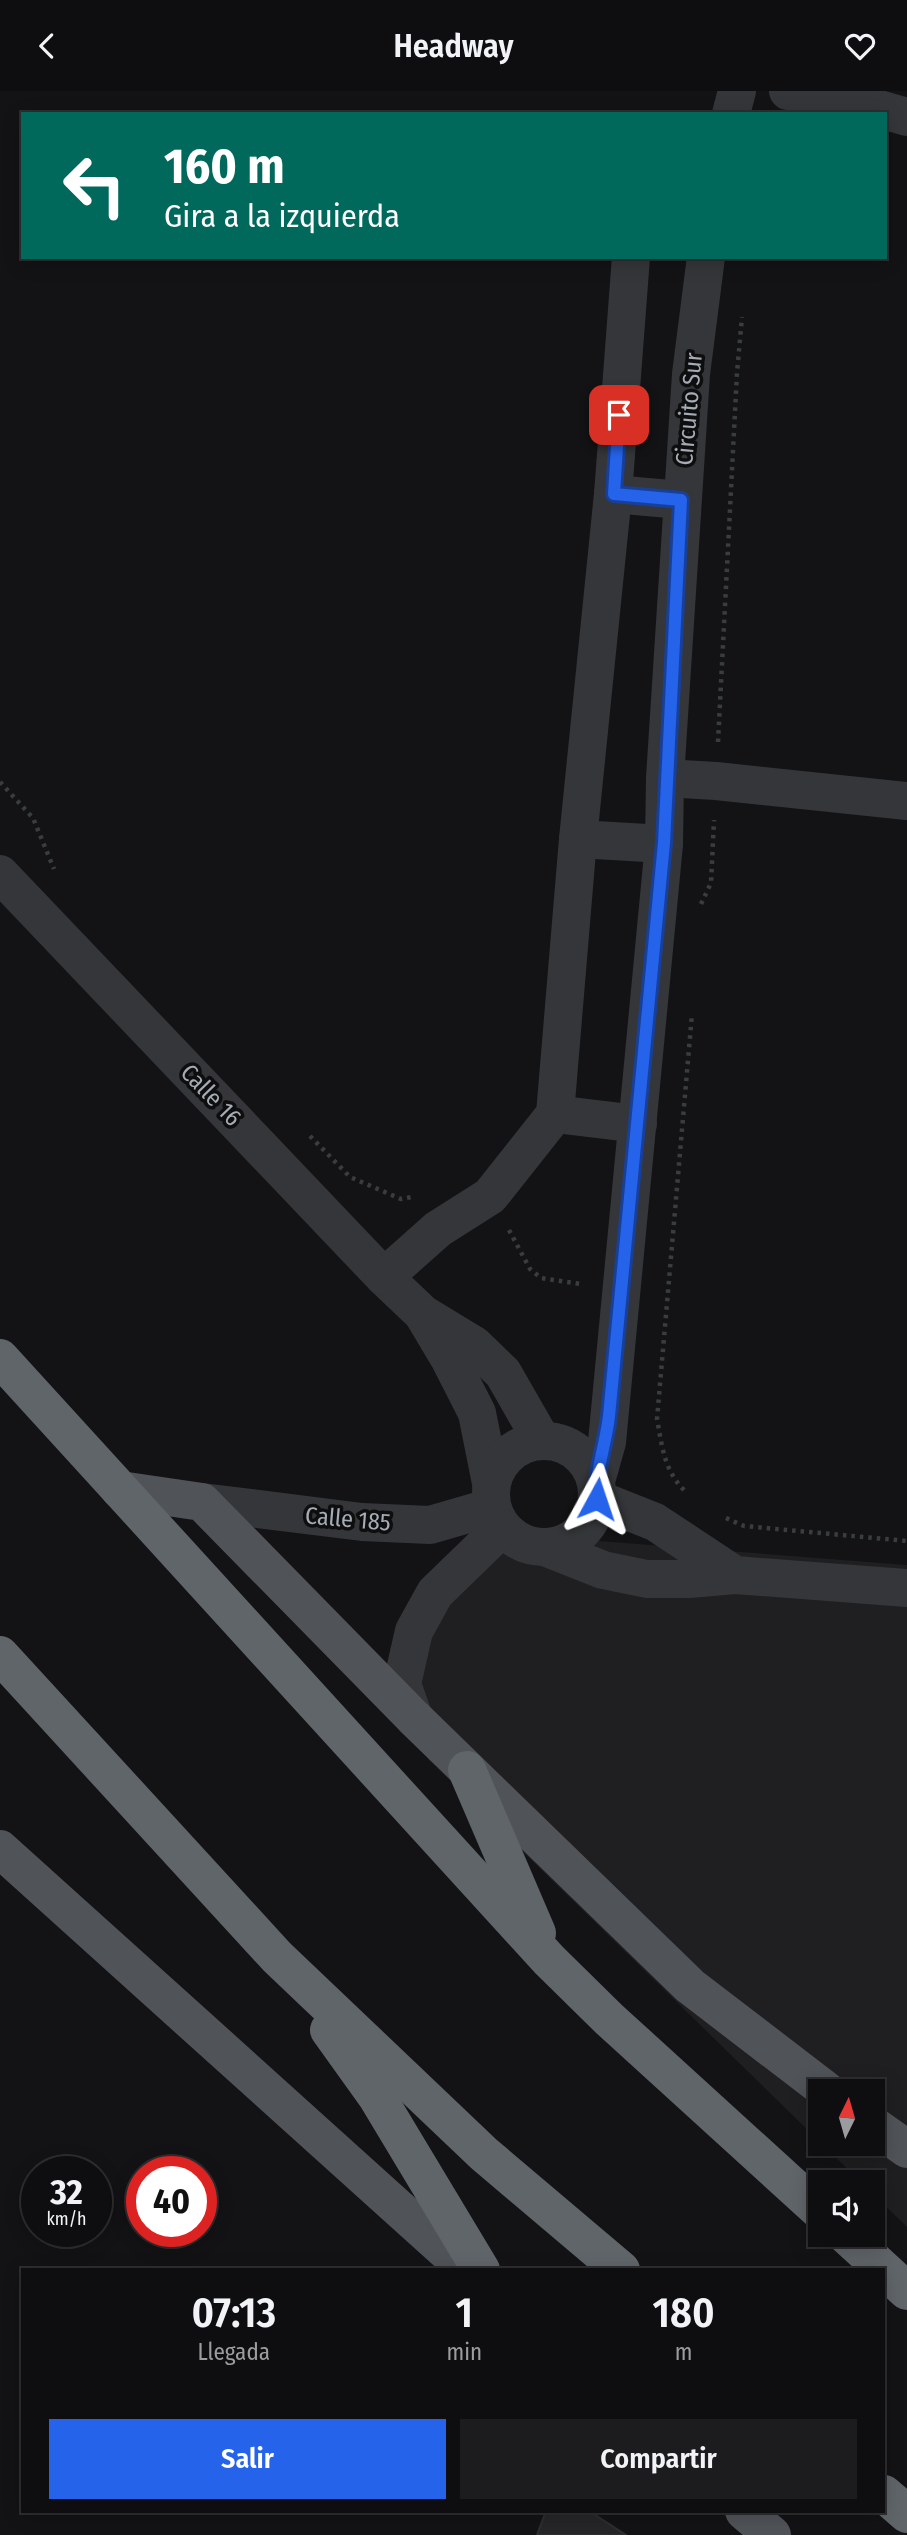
<!DOCTYPE html>
<html lang="es">
<style>
body{margin:0;font-family:"Fira Sans Condensed",sans-serif;background:#1c1c1e;color:#f1f3f6;height:100vh;display:flex;flex-direction:column;font-size:26px;white-space:nowrap}
*{box-sizing:border-box;margin:0}
p{font-size:23px;color:#9b9c9f}
.icon{flex:none;width:38px;height:38px;fill:none;stroke:currentColor;stroke-width:2;stroke-linecap:round;stroke-linejoin:round}
.map{position:relative;flex:1;overflow:hidden}
.side{position:absolute;left:21px;top:2177px;width:864px;height:245px;display:flex;flex-direction:column;background:#0e0e10;border-radius:0px;box-shadow:0 4px 18px #0003,0 0 0 2px #2e2e30}
.side>*{flex:none}
.hud{position:absolute;left:21px;top:21px;width:866px;height:147px;border-radius:0px;box-shadow:0 4px 18px #0003,0 0 0 2px #2e2e30;background:#00695c;color:#fff;overflow:hidden}
.needle{width:46px;rotate:5deg}
.tools{position:absolute;left:808px;top:1988px;display:grid;gap:14px}
.tools a{display:grid;place-items:center;width:77px;height:77px;border-radius:0px;background:#0e0e10;box-shadow:0 4px 18px #0003,0 0 0 2px #2e2e30;font-size:35px}
.speed{position:absolute;left:21px;top:2065px;display:flex;gap:14px;font-size:35px;font-weight:700;text-align:center}
.speed>*{display:grid;place-content:center;width:91px;height:91px;border-radius:50%;background:#0e0e10;box-shadow:0 4px 18px #0003,0 0 0 2px #2e2e30;line-height:1}
.speed small{font-size:18px;font-weight:400}
.speed .limit{border:10px solid #d22;background:#fff;color:#111}
.pin{position:absolute;display:grid;place-items:center;width:60px;height:60px;color:#fff;margin:-30px;border-radius:14px;box-shadow:0 4px 10px #0006}
.me{position:absolute;width:77px;margin:-38px;rotate:5deg;stroke-linejoin:round;filter:drop-shadow(0 0 5px #0008)}
.turn{display:flex;align-items:center;gap:24px;height:147px;padding:0 28px;font-size:32px}
.turn .icon{width:91px;height:91px;stroke-width:2.5}
.turn b{display:block;font-size:49px;line-height:60px}
.eta{display:flex;justify-content:space-evenly;align-items:center;height:119px;text-align:center}
.eta b{font-size:42px;font-weight:600;line-height:49px}
.primary-button{display:flex;gap:14px;margin-top:auto;padding:14px 28px}
.primary-button a{flex:1;height:80px;border-radius:0px;background:#2563eb;color:#fff;font-size:28px;font-weight:600;line-height:80px;text-align:center}
.primary-button a+a{background:#1c1c1e;color:#f1f3f6}
header{display:flex;justify-content:space-between;align-items:center;height:91px;padding:0 28px;background:#0e0e10;font-size:32px;font-weight:600}
.map>svg:first-child{display:block}
.built{fill:#1f1f21}
.building{fill:#262629;stroke:#2d2e30;stroke-width:2}
.lines{fill:none;stroke-linecap:round;stroke-linejoin:round}
.path{stroke:#3a3d40;stroke-width:4.5;stroke-dasharray:3.5 5;stroke-linecap:butt}
.minor{stroke:#343639;stroke-width:38}
.major{stroke:#505358;stroke-width:38}
.highway{stroke:#60656a;stroke-width:38}
.route-casing{stroke:#184099;stroke-width:18}
.route{stroke:#2563eb;stroke-width:12}
.labels{text-anchor:middle;dominant-baseline:central;stroke-width:7;stroke-linejoin:round;paint-order:stroke}
.street-label{font-size:24px;fill:#a5acb5;stroke:#0e0e0f}
</style>
<header><svg class="icon" aria-label="back" viewBox="0 0 24 24"><path d="M15 5l-7 7 7 7"/></svg>Headway<svg class="icon" aria-label="heart" viewBox="0 0 24 24"><path d="M12 20l-8-8c-3-5 5-10 8-4 3-6 11-1 8 4z"/></svg></header>
<div class="map">
<svg width="907" height="2444" viewBox="0 0 907 2444">
<rect width="100%" height="100%" fill="#131315"/>
<!-- built -->
<polygon class="built" points="471,1440 907,1474 907,2136 873,2103 873,2091 861,2091 822,2053 873,2053 873,2000 821,2000 821,2052 428,1668 390,1557"/>
<!-- building -->
<polygon class="building" points="546,2420 589,2420 626,2444 537,2444"/>
<g class="lines">
<!-- path -->
<g class="path">
<polyline points="718,651 737,282 742,226"/>
<polyline points="0,691 33,727 54,778"/>
<polyline points="701,813 711,792 714,729"/>
<polyline points="310,1045 350,1086 401,1108 412,1106"/>
<polyline points="509,1139 530,1178 541,1187 581,1193"/>
<path d="M684 1399C664 1379 662 1355 657 1328L692 923"/>
<polyline points="726,1427 744,1435 907,1450"/>
</g>
<!-- minor -->
<g class="minor">
<polyline points="788,0 855,11 907,26"/>
<polyline points="731,23 737,0"/>
<polyline points="613,403 681,409"/>
<polyline points="665,687 716,690 907,710"/>
<polyline points="578,748 664,753"/>
<polyline points="0,783 384,1186 423,1223 474,1254 503,1282 542,1350"/>
<polyline points="555,1023 638,1033"/>
<polyline points="384,1186 438,1138 490,1105 555,1023 578,748 613,403 631,166"/>
<polyline points="424,1225 449,1267 477,1322 491,1392"/>
<circle cx="544" cy="1403" r="53"/>
<polyline points="596,1390 607,1351 664,753 665,687 691,283 706,166"/>
<polyline points="597,1408 655,1431 735,1484"/>
<polyline points="202,1411 362,1431 430,1434 492,1416"/>
<polyline points="545,1456 603,1479 647,1488 689,1488 735,1484 907,1497"/>
<polyline points="414,1627 402,1593 414,1540 435,1502 502,1437"/>
</g>
<!-- major -->
<g class="major">
<polyline points="120,1399 202,1411 414,1627 690,1895 827,2000"/>
<polyline points="0,1758 467,2179"/>
<polyline points="873,2034 907,2058"/>
<polyline points="744,2420 772,2444"/>
</g>
<!-- highway -->
<g class="highway">
<polyline points="0,1267 549,1869 609,1928 821,2121"/>
<polyline points="0,1564 277,1866 484,2063 621,2179"/>
<polyline points="467,1679 537,1842"/>
<polyline points="329,1939 377,2006 481,2179"/>
<polyline points="846,2144 907,2200"/>
<polyline points="884,2403 907,2423"/>
</g>
</g>
<g class="lines">
<defs>
<path id="route" d="M597 1408C595 1380 606 1353 609 1325L664 752 681 409 614 403 619 324"/>
</defs>
<!-- route casing -->
<use href="#route" class="route-casing"/>
<!-- route -->
<use href="#route" class="route"/>
</g>
<g class="labels">
<!-- street labels -->
<g class="street-label">
<text transform="translate(689 318) rotate(-85)">Circuito Sur</text>
<text transform="translate(211 1004) rotate(46)">Calle 16</text>
<text transform="translate(348 1428) rotate(5)">Calle 185</text>
</g>
</g>
</svg>
<div class="tools">
<a><svg class="needle" viewBox="-14 -14 28 28"><path d="M0-13l5 13h-10z" fill="#e53935"/><path d="M0 13l5-13h-10z" fill="#9b9c9f"/></svg></a>
<a><svg class="icon" aria-label="sound" viewBox="0 0 24 24"><path d="M4 9h4l5-4v14l-5-4H4zM17 9q2 3 0 6"/></svg></a>
</div>
<div class="speed"><div>32<small>km/h</small></div><div class="limit">40</div></div>
<div class="pin" style="left:619px;top:324px;background:#d93025"><svg class="icon" aria-label="arrive" viewBox="0 0 24 24"><path d="M6 21V4h12l-3 4 3 4H6"/></svg></div>
<svg class="me" style="left:597px;top:1408px" viewBox="-20 -20 40 40"><path d="M0-17L14 15 0 8-14 15z" fill="#2563eb" stroke="#fff" stroke-width="4"/></svg>
<div class="hud">
<div class="turn"><svg class="icon" aria-label="left" viewBox="0 0 24 24"><path d="M17 20v-9H6M10 6l-5 5 5 5"/></svg><div><b>160 m</b>Gira a la izquierda</div></div>
</div>
<section class="side">
<div class="eta">
<div><b>07:13</b><p>Llegada</p></div>
<div><b>1</b><p>min</p></div>
<div><b>180</b><p>m</p></div>
</div>
<div class="primary-button"><a>Salir</a><a>Compartir</a></div>
</section>
</div>
